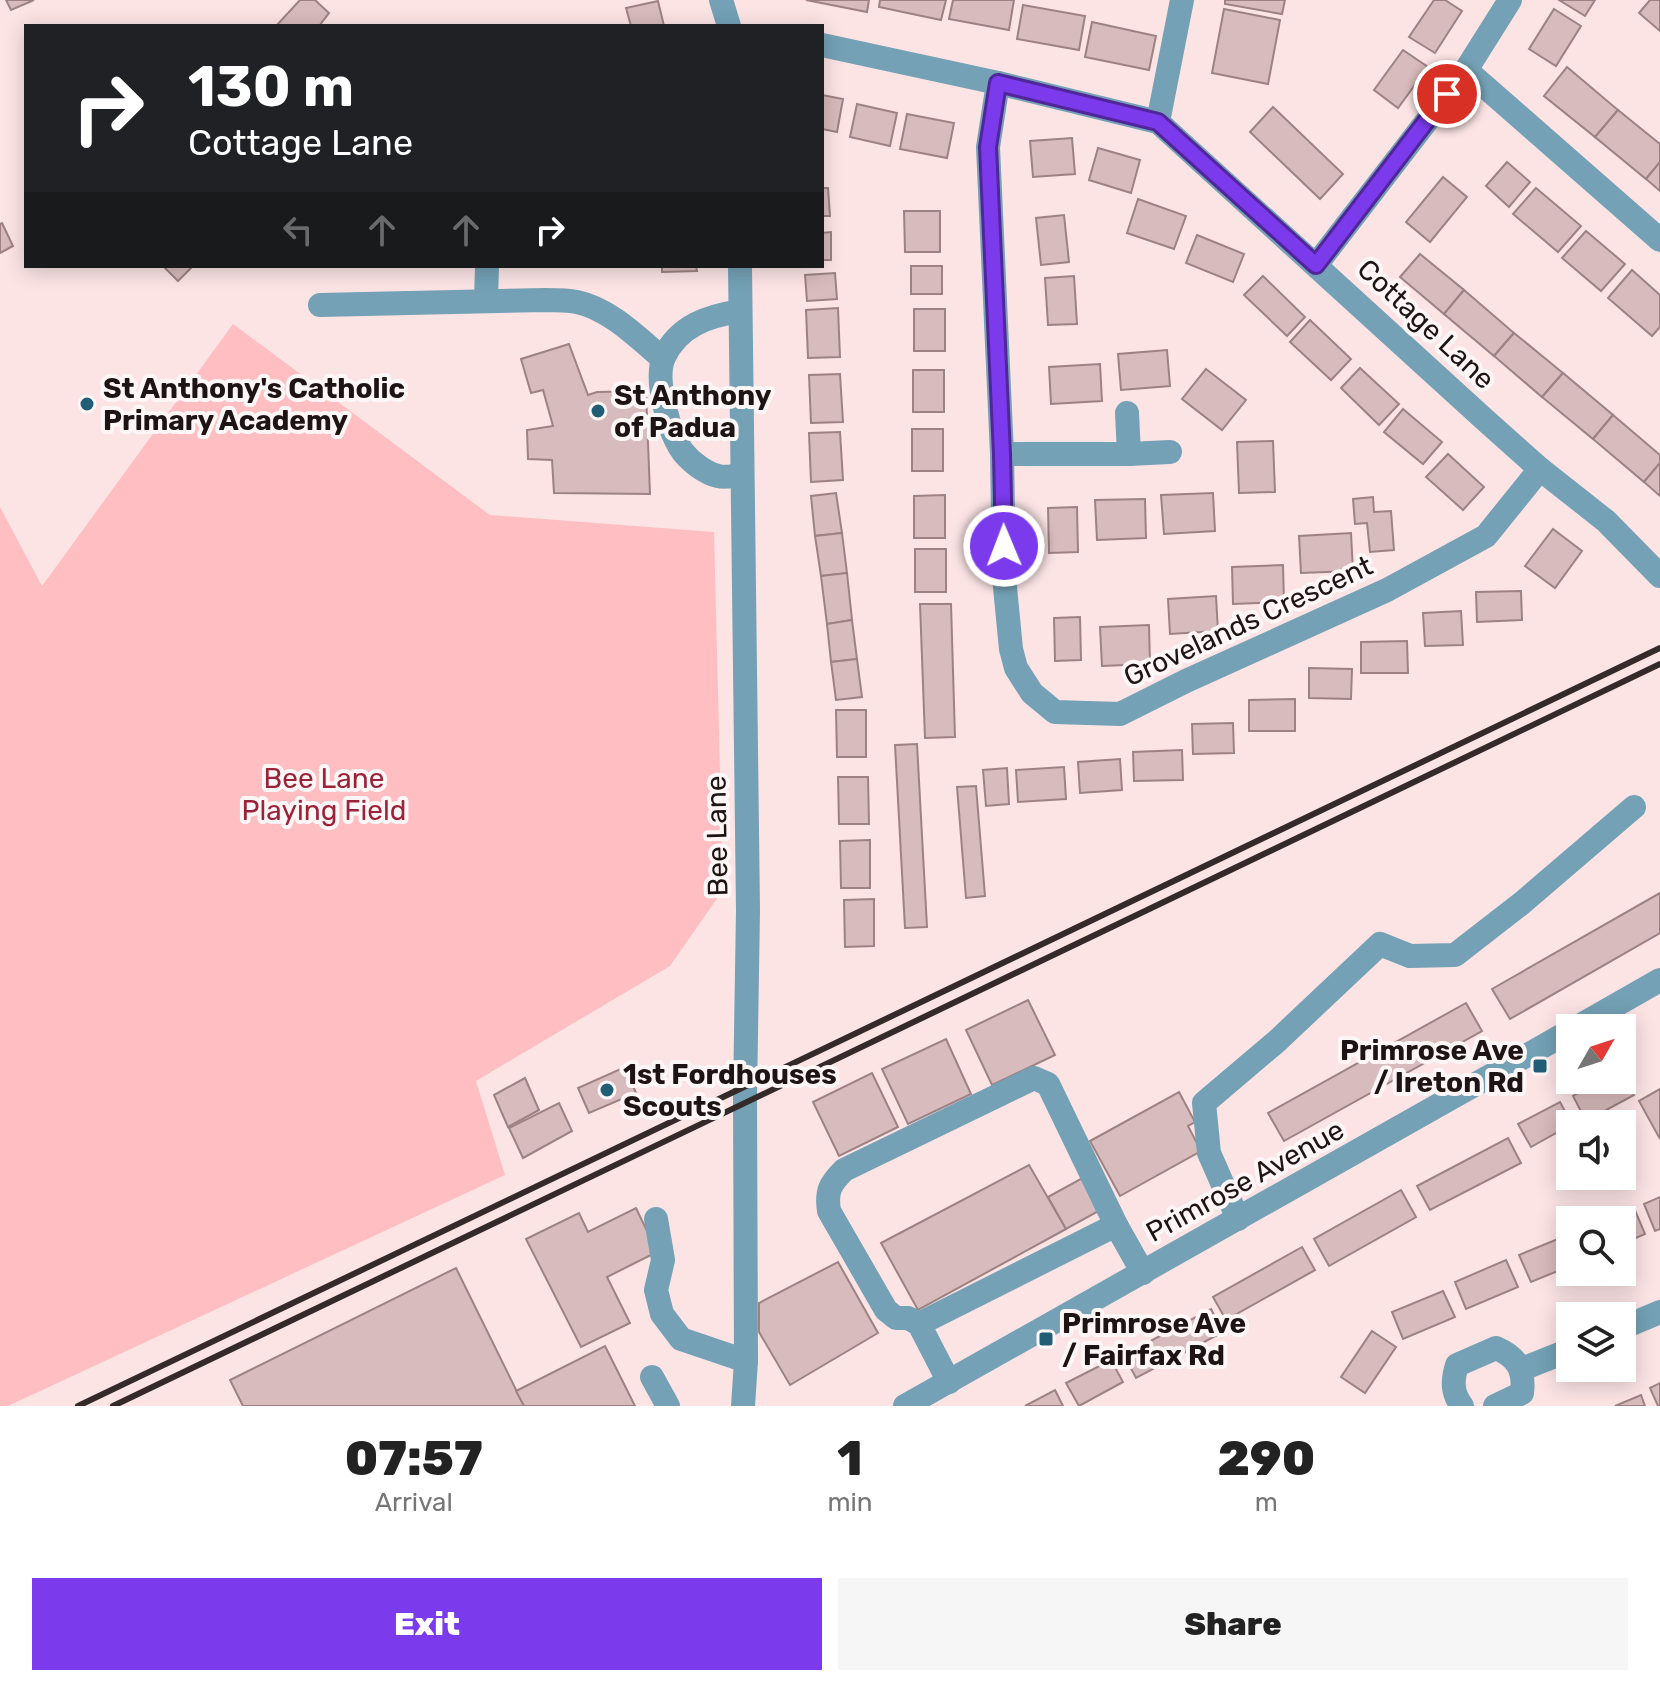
<!DOCTYPE html>
<style>
body{margin:0;font-family:Rubik,sans-serif;background:#f6f6f6;color:#222;height:100vh;display:flex;flex-direction:column;font-size:30px;white-space:nowrap}
*{box-sizing:border-box;margin:0}
p{font-size:26px;color:#767676}
.icon{flex:none;width:44px;height:44px;fill:none;stroke:currentColor;stroke-width:2;stroke-linecap:round;stroke-linejoin:round}
.map{position:relative;height:1406px;overflow:hidden}
.side{display:flex;flex-direction:column;background:#fff;flex:1}
.side>*{flex:none}
.guide{position:absolute;left:24px;top:24px;width:800px;height:244px;border-radius:0px;box-shadow:0 4px 20px #0003;background:#202124;color:#fff;overflow:hidden}
.needle{width:52px;rotate:51deg}
.buttons{position:absolute;left:1556px;top:1014px;display:grid;gap:16px}
.buttons a{display:grid;place-items:center;width:80px;height:80px;border-radius:0px;background:#fff;box-shadow:0 4px 20px #0003;font-size:40px}
.pin{position:absolute;display:grid;place-items:center;width:68px;height:68px;color:#fff;margin:-34px;border:4px solid #fff;border-radius:50%;box-shadow:0 2px 8px #0007}
.me{position:absolute;width:88px;margin:-44px;rotate:359deg;stroke-linejoin:round;filter:drop-shadow(0 0 6px #0008)}
.turn{display:flex;align-items:center;gap:28px;height:168px;padding:0 32px;font-size:36px}
.turn .icon{width:104px;height:104px;stroke-width:2.5}
.turn b{display:block;font-size:56px;line-height:68px}
.lanes{display:flex;align-items:center;height:76px;padding:0 32px;background:#0003;justify-content:center;gap:40px;direction:ltr}
.lanes .off{opacity:.35}
.eta{display:flex;justify-content:space-evenly;align-items:center;height:136px;text-align:center}
.eta b{font-size:48px;font-weight:800;line-height:56px}
.primary-button{display:flex;gap:16px;margin-top:auto;padding:16px 32px}
.primary-button a{flex:1;height:92px;border-radius:0px;background:#7c3aed;color:#fff;font-size:32px;font-weight:800;line-height:92px;text-align:center}
.primary-button a+a{background:#f6f6f6;color:#222}
.map>svg:first-child{display:block}
.green{fill:#ffbfc2}
.building{fill:#d8bbbc;stroke:#9e8283;stroke-width:2}
.lines{fill:none;stroke-linecap:round;stroke-linejoin:round}
.minor{stroke:#74a1b5;stroke-width:24}
.rail{stroke:#352a2a;stroke-width:6}
.route-casing{stroke:#51269a;stroke-width:20}
.route{stroke:#7c3aed;stroke-width:14}
.poi-dot{fill:#215e75;stroke:#fdf6f7;stroke-width:3}
.labels{text-anchor:middle;dominant-baseline:central;stroke-width:8;stroke-linejoin:round;paint-order:stroke}
.street-label{font-size:28px;fill:#1e1414;stroke:#fdf6f7}
.poi-label{font-size:28px;font-weight:bold;fill:#1e1414;stroke:#fdf6f7;text-anchor:start}
.park-label{font-size:28px;fill:#9c2239;stroke:#fdf6f7}
</style>
<div class="map">
<svg width="1660" height="1406" viewBox="0 0 1660 1406">
<rect width="100%" height="100%" fill="#fce4e5"/>
<!-- green -->
<polygon class="green" points="233,324 490,515 714,532 723,890 670,966 476,1081 505,1175 8,1406 0,1406 0,507 42,586"/>
<!-- building -->
<g class="building">
<polygon points="6,0 34,0 11,10"/>
<polygon points="300,0 315,0 329,13 319,26 276,26"/>
<polygon points="806,0 869,0 867,12"/>
<polygon points="880,0 946,0 941,20 879,7"/>
<polygon points="953,0 1014,0 1009,30 949,19"/>
<polygon points="1225,0 1285,0 1282,14 1225,4"/>
<polygon points="1434,0 1445,0 1462,11 1435,53 1409,37"/>
<polygon points="1559,0 1595,0 1585,16"/>
<polygon points="1650,0 1660,0 1660,31 1639,13"/>
<polygon points="658,1 664,26 631,26 626,8"/>
<polygon points="1023,5 1085,16 1079,50 1017,39"/>
<polygon points="1224,9 1280,20 1268,84 1212,73"/>
<polygon points="1554,9 1581,26 1556,66 1529,49"/>
<polygon points="1092,22 1156,36 1149,70 1085,57"/>
<polygon points="1403,50 1428,67 1398,108 1374,90"/>
<polygon points="1567,67 1618,110 1595,137 1544,96"/>
<polygon points="822,95 843,99 837,132 822,129"/>
<polygon points="857,104 897,113 890,146 850,137"/>
<polygon points="1273,107 1343,174 1320,199 1250,132"/>
<polygon points="1618,110 1660,144 1660,162 1646,179 1595,137"/>
<polygon points="907,114 954,123 947,158 900,149"/>
<polygon points="1072,138 1075,174 1033,177 1030,141"/>
<polygon points="1098,148 1140,160 1131,193 1089,180"/>
<polygon points="1507,162 1530,182 1509,207 1486,186"/>
<polygon points="1660,162 1660,191 1646,179"/>
<polygon points="1443,177 1467,197 1430,242 1406,222"/>
<polygon points="822,188 828,188 830,216 822,216"/>
<polygon points="1536,188 1581,226 1558,252 1513,214"/>
<polygon points="1138,199 1186,216 1174,249 1127,233"/>
<polygon points="904,211 940,211 940,252 905,252"/>
<polygon points="1064,215 1069,262 1041,265 1036,218"/>
<polygon points="2,223 13,246 0,253 0,224"/>
<polygon points="1586,231 1625,264 1601,291 1562,258"/>
<polygon points="831,232 831,260 822,260 822,233"/>
<polygon points="1197,235 1244,254 1233,282 1186,263"/>
<polygon points="1420,254 1464,290 1444,314 1400,277"/>
<polygon points="163,266 193,266 178,281"/>
<polygon points="662,266 696,266 697,271 662,272"/>
<rect x="911" y="266" width="31" height="28"/>
<polygon points="1632,270 1660,295 1660,327 1652,336 1608,298"/>
<polygon points="835,273 837,299 807,301 805,275"/>
<polygon points="1074,276 1077,324 1048,325 1045,278"/>
<polygon points="1263,276 1305,317 1287,336 1244,295"/>
<polygon points="1464,290 1514,333 1494,356 1444,314"/>
<polygon points="838,308 840,357 808,358 806,310"/>
<rect x="914" y="309" width="31" height="42"/>
<polygon points="1310,320 1351,359 1331,380 1290,342"/>
<polygon points="1514,333 1563,373 1542,397 1494,356"/>
<polygon points="569,344 588,395 597,392 646,391 650,494 554,493 552,460 528,459 527,430 553,426 543,390 531,393 521,359"/>
<polygon points="1167,350 1170,386 1121,390 1118,354"/>
<polygon points="1100,364 1102,401 1051,404 1049,367"/>
<polygon points="1360,368 1399,404 1379,425 1341,388"/>
<polygon points="1206,369 1246,400 1222,430 1182,399"/>
<rect x="913" y="370" width="31" height="42"/>
<polygon points="1563,373 1613,415 1593,439 1542,397"/>
<polygon points="840,374 843,422 811,423 809,375"/>
<polygon points="1403,409 1442,442 1423,464 1384,432"/>
<polygon points="1613,415 1660,455 1660,463 1644,482 1593,439"/>
<rect x="912" y="429" width="31" height="42"/>
<polygon points="840,432 843,480 811,482 809,433"/>
<polygon points="1273,441 1275,492 1239,493 1237,442"/>
<polygon points="1448,454 1484,487 1463,510 1426,477"/>
<polygon points="1660,463 1660,496 1644,482"/>
<polygon points="836,493 842,533 815,536 811,496"/>
<polygon points="1213,493 1215,531 1164,534 1161,495"/>
<polygon points="945,495 945,538 914,538 914,496"/>
<polygon points="1373,497 1374,512 1391,511 1394,550 1370,552 1367,523 1355,524 1353,499"/>
<polygon points="1145,499 1146,538 1097,540 1095,500"/>
<polygon points="1077,507 1078,552 1049,553 1048,508"/>
<polygon points="1553,529 1582,551 1555,588 1525,566"/>
<polygon points="842,533 847,573 821,576 815,536"/>
<polygon points="1351,533 1353,571 1301,573 1299,536"/>
<rect x="915" y="549" width="31" height="43"/>
<polygon points="1283,565 1284,602 1233,604 1232,567"/>
<polygon points="847,573 852,620 827,624 821,576"/>
<polygon points="1521,591 1522,620 1477,622 1476,592"/>
<polygon points="1216,596 1218,631 1170,634 1168,599"/>
<polygon points="920,604 951,604 955,737 925,738"/>
<polygon points="1461,611 1463,645 1425,646 1423,613"/>
<polygon points="1080,617 1081,660 1055,661 1054,618"/>
<polygon points="852,620 857,659 831,662 827,624"/>
<polygon points="1149,625 1150,664 1102,666 1100,627"/>
<polygon points="1407,641 1408,673 1361,673 1361,642"/>
<polygon points="857,659 862,697 836,700 831,662"/>
<polygon points="1309,668 1352,669 1351,699 1309,698"/>
<polygon points="1295,699 1295,731 1249,731 1249,700"/>
<polygon points="836,710 866,710 866,757 837,757"/>
<polygon points="1233,723 1234,753 1193,754 1192,724"/>
<polygon points="917,744 927,927 905,928 895,745"/>
<polygon points="1182,750 1183,780 1134,781 1133,752"/>
<polygon points="1120,759 1122,790 1080,793 1078,762"/>
<polygon points="1064,767 1066,799 1018,802 1016,770"/>
<polygon points="1007,768 1009,804 986,806 983,770"/>
<polygon points="838,777 868,777 869,824 839,824"/>
<polygon points="976,786 985,896 966,898 957,787"/>
<polygon points="870,840 870,888 841,888 840,841"/>
<polygon points="1660,893 1660,933 1510,1019 1492,989"/>
<polygon points="874,899 874,946 845,947 844,900"/>
<polygon points="1028,1000 1055,1055 992,1085 966,1030"/>
<polygon points="1466,1003 1482,1031 1284,1141 1268,1113"/>
<polygon points="946,1039 971,1094 908,1124 882,1069"/>
<polygon points="625,1067 636,1093 589,1113 578,1088"/>
<polygon points="872,1073 898,1127 839,1156 813,1102"/>
<polygon points="1622,1073 1634,1095 1586,1121 1573,1096 1601,1080 1622,1080"/>
<polygon points="525,1078 539,1110 508,1127 494,1095"/>
<polygon points="1660,1089 1660,1139 1639,1101"/>
<polygon points="1179,1092 1195,1122 1188,1126 1201,1151 1120,1196 1090,1141"/>
<polygon points="1560,1102 1572,1124 1531,1147 1518,1124"/>
<polygon points="559,1103 572,1131 523,1158 509,1128"/>
<polygon points="1508,1138 1521,1163 1430,1210 1417,1186"/>
<polygon points="1029,1165 1066,1229 918,1310 881,1243"/>
<polygon points="1086,1176 1104,1208 1066,1229 1048,1197"/>
<polygon points="1401,1190 1416,1217 1329,1266 1314,1239"/>
<polygon points="1660,1197 1660,1229 1655,1231 1644,1204"/>
<polygon points="636,1208 657,1252 607,1277 630,1323 581,1347 526,1239 579,1213 588,1232"/>
<polygon points="1634,1208 1645,1234 1622,1244 1622,1220 1605,1220"/>
<polygon points="1570,1234 1570,1266 1531,1282 1519,1255"/>
<polygon points="1302,1247 1315,1270 1226,1320 1213,1297"/>
<polygon points="1506,1260 1518,1287 1466,1309 1455,1282"/>
<polygon points="838,1262 878,1333 790,1385 759,1332 759,1303"/>
<polygon points="456,1268 524,1406 243,1406 230,1380"/>
<polygon points="1443,1291 1455,1317 1403,1339 1392,1312"/>
<polygon points="1211,1309 1223,1332 1136,1378 1124,1355"/>
<polygon points="1372,1331 1396,1347 1365,1393 1341,1377"/>
<polygon points="605,1346 635,1406 524,1406 516,1391"/>
<polygon points="1111,1360 1123,1382 1079,1406 1066,1383"/>
<polygon points="1660,1383 1660,1406 1658,1406 1650,1388"/>
<polygon points="1055,1390 1063,1406 1025,1406"/>
<polygon points="1641,1395 1645,1406 1615,1406"/>
</g>
<g class="lines">
<!-- minor -->
<g class="minor">
<polyline points="721,0 729,26"/>
<polyline points="822,45 998,83 1158,122 1484,419 1540,469 1606,521 1660,576"/>
<polyline points="1466,70 1660,240"/>
<polyline points="998,83 988,147 1002,454 1004,577 1011,649 1016,668 1032,693 1055,712 1120,714 1186,681 1387,590 1486,536 1540,469"/>
<polyline points="1158,122 1182,0"/>
<polyline points="1316,265 1466,70 1510,0"/>
<polyline points="740,266 748,910 745,1096 746,1361 743,1406"/>
<polyline points="486,301 487,266"/>
<path d="M320 305 545 300C555 300 567 300 577 302 610 309 638 338 663 359"/>
<path d="M740 311C709 316 679 325 664 357 654 379 669 433 683 452 691 462 705 473 718 476 725 478 735 476 742 475"/>
<polyline points="1127,413 1129,454"/>
<polyline points="1002,454 1129,454 1170,452"/>
<polyline points="1576,1028 1660,980"/>
<polyline points="656,1219 663,1260 656,1290 662,1314 681,1339 746,1361"/>
<polyline points="1238,1219 1209,1153 1204,1103 1276,1042 1380,944 1410,956 1455,955 1522,903 1634,807"/>
<polyline points="919,1324 1116,1225"/>
<polyline points="1622,1328 1660,1312"/>
<polyline points="1522,1369 1570,1350"/>
<polyline points="652,1377 668,1406"/>
<path d="M949 1382 919 1324 908 1318H896L886 1310 829 1211C826 1191 830 1184 844 1170L1034 1078 1048 1084 1116 1225 1143 1273"/>
<polyline points="905,1406 1570,1031"/>
<path d="M1462 1406C1452 1393 1452 1381 1457 1365L1496 1348C1517 1357 1525 1370 1522 1393L1495 1406"/>
</g>
<!-- rail -->
<g class="rail">
<polyline points="78,1406 1660,648"/>
<polyline points="113,1406 1660,664"/>
</g>
</g>
<g class="lines">
<defs>
<polyline id="route" points="1004,546 1002,454 988,147 998,83 1158,122 1316,265 1447,94"/>
</defs>
<!-- route casing -->
<use href="#route" class="route-casing"/>
<!-- route -->
<use href="#route" class="route"/>
</g>
<!-- markers -->
<g class="poi-dot">
<circle cx="87" cy="404" r="8"/>
<circle cx="598" cy="411" r="8"/>
<rect x="1532" y="1058" width="16" height="16" rx="4"/>
<circle cx="607" cy="1090" r="8"/>
<rect x="1038" y="1331" width="16" height="16" rx="4"/>
</g>
<g class="labels">
<!-- street labels -->
<g class="street-label">
<text transform="translate(1426 324) rotate(43)">Cottage Lane</text>
<text transform="translate(1248 621) rotate(-25)">Grovelands Crescent</text>
<text transform="translate(717 836) rotate(-91)">Bee Lane</text>
<text transform="translate(1245 1181) rotate(-29)">Primrose Avenue</text>
</g>
<!-- poi labels -->
<g class="poi-label">
<text x="103" y="388">St Anthony's Catholic<tspan x="103" dy="32">Primary Academy</tspan></text>
<text x="614" y="395">St Anthony<tspan x="614" dy="32">of Padua</tspan></text>
<text x="1524" y="1050" text-anchor="end">Primrose Ave<tspan x="1524" dy="32">/ Ireton Rd</tspan></text>
<text x="623" y="1074">1st Fordhouses<tspan x="623" dy="32">Scouts</tspan></text>
<text x="1062" y="1323">Primrose Ave<tspan x="1062" dy="32">/ Fairfax Rd</tspan></text>
</g>
<!-- park labels -->
<g class="park-label">
<text x="324" y="778">Bee Lane<tspan x="324" dy="32">Playing Field</tspan></text>
</g>
</g>
</svg>
<div class="buttons">
<a><svg class="needle" viewBox="-14 -14 28 28"><path d="M0-13l5 13h-10z" fill="#e53935"/><path d="M0 13l5-13h-10z" fill="#767676"/></svg></a>
<a><svg class="icon" aria-label="sound" viewBox="0 0 24 24"><path d="M4 9h4l5-4v14l-5-4H4zM17 9q2 3 0 6"/></svg></a>
<a><svg class="icon" aria-label="search" viewBox="0 0 24 24"><circle cx="10" cy="10" r="6"/><path d="M15 15l6 6"/></svg></a>
<a><svg class="icon" aria-label="layers" viewBox="0 0 24 24"><path d="M12 4l9 5-9 5-9-5zM3 14l9 5 9-5"/></svg></a>
</div>
<div class="pin" style="left:1447px;top:94px;background:#d93025"><svg class="icon" aria-label="arrive" viewBox="0 0 24 24"><path d="M6 21V4h12l-3 4 3 4H6"/></svg></div>
<svg class="me" style="left:1004px;top:546px" viewBox="-20 -20 40 40"><circle r="17" fill="#7c3aed" stroke="#fff" stroke-width="3"/><path d="M0-11L8 9 0 5-8 9z" fill="#fff"/></svg>
<div class="guide">
<div class="turn"><svg class="icon" aria-label="right" viewBox="0 0 24 24"><path d="M7 20v-9h11M14 6l5 5-5 5"/></svg><div><b>130 m</b>Cottage Lane</div></div>
<div class="lanes"><svg class="icon off" aria-label="left" viewBox="0 0 24 24"><path d="M17 20v-9H6M10 6l-5 5 5 5"/></svg><svg class="icon off" aria-label="ahead" viewBox="0 0 24 24"><path d="M12 20V5M6 11l6-6 6 6"/></svg><svg class="icon off" aria-label="ahead" viewBox="0 0 24 24"><path d="M12 20V5M6 11l6-6 6 6"/></svg><svg class="icon" aria-label="right" viewBox="0 0 24 24"><path d="M7 20v-9h11M14 6l5 5-5 5"/></svg></div>
</div>
</div>
<section class="side">
<div class="eta">
<div><b>07:57</b><p>Arrival</p></div>
<div><b>1</b><p>min</p></div>
<div><b>290</b><p>m</p></div>
</div>
<div class="primary-button"><a>Exit</a><a>Share</a></div>
</section>
